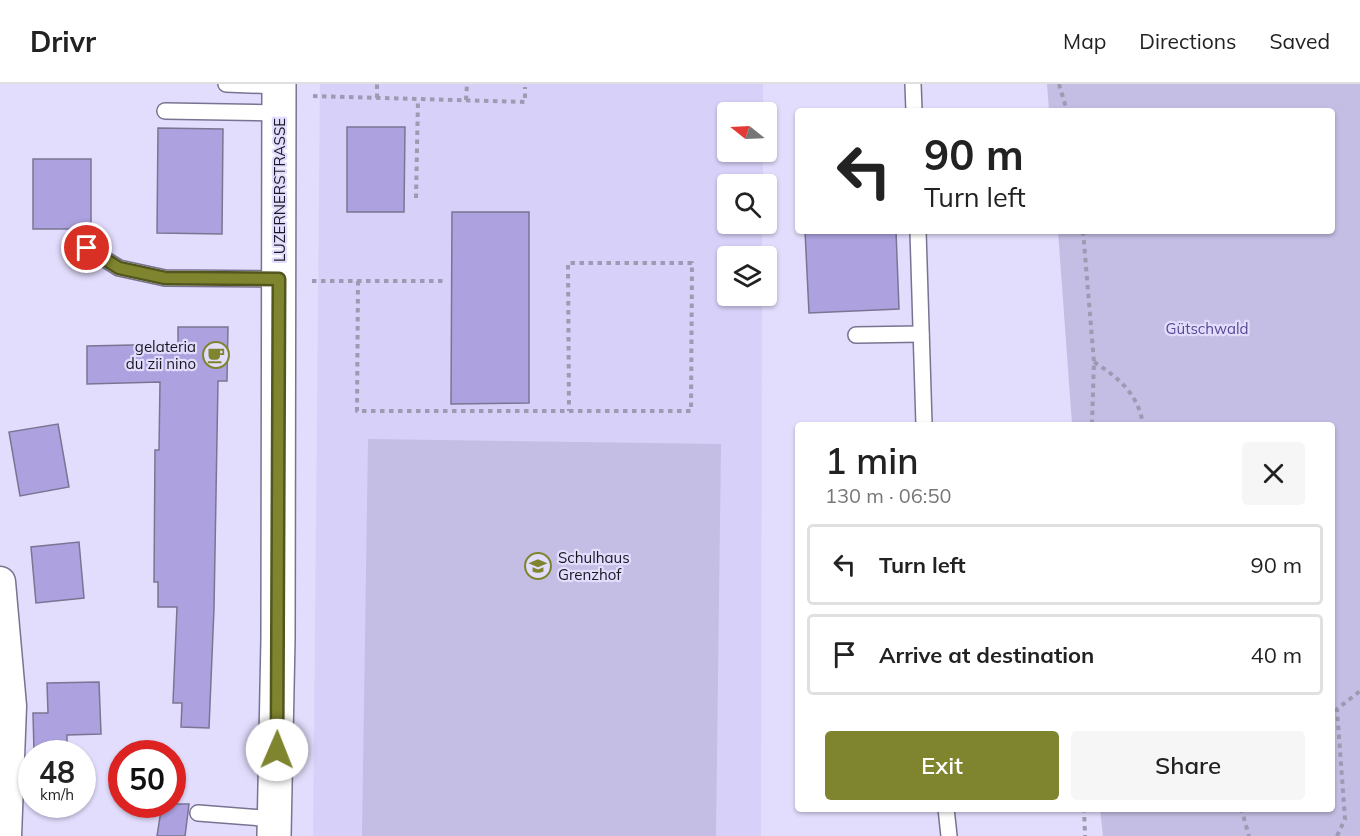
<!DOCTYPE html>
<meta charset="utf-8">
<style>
body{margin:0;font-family:Mulish,sans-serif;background:#f6f6f6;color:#222;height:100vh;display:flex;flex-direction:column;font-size:22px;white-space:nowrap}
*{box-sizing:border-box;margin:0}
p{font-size:20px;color:#767676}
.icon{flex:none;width:33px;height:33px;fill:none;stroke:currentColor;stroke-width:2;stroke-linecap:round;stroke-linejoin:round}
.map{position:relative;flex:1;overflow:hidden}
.details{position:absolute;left:795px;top:338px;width:540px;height:390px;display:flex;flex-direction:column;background:#fff;border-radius:6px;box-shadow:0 2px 4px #0004}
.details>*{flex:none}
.top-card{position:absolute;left:795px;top:24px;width:540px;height:126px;border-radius:6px;box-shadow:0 2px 4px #0004;background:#fff;color:#222;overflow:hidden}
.needle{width:39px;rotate:288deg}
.buttons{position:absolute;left:717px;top:18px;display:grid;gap:12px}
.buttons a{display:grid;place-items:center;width:60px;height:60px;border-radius:6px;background:#fff;box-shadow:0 2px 4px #0004;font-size:30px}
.speed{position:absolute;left:18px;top:656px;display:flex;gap:12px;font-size:30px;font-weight:700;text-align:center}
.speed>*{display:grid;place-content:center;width:78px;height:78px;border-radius:50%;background:#fff;box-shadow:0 2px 4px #0004;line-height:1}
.speed small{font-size:15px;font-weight:400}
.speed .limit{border:9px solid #d22;background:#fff;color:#111}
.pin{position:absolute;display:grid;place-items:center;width:51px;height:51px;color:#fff;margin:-26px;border:3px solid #fff;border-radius:50%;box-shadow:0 2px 6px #0007}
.me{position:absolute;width:66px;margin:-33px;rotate:1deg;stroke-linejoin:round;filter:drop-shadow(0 0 4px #0008)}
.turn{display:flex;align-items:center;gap:21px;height:126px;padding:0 30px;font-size:27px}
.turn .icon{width:78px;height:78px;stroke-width:2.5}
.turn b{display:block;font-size:42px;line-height:51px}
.round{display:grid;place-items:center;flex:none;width:63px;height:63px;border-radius:6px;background:#f6f6f6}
.overview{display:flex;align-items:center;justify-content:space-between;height:102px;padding:0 30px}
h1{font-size:36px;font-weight:600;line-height:45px}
.action{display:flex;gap:12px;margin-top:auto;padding:12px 30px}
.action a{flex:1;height:69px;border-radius:6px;background:#7f842e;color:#fff;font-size:24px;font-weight:600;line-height:69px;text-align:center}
.action a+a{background:#f6f6f6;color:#222}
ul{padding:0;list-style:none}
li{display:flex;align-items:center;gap:18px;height:81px;margin:0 12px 9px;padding:0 18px;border:3px solid #e0e0e0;border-radius:6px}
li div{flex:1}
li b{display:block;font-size:22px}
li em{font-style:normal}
header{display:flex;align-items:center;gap:36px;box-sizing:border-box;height:84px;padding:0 30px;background:#fff;border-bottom:2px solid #e0e0e0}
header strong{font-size:28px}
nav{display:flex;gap:33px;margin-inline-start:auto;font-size:21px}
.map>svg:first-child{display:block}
.built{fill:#d7d1f9}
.green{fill:#c4bee5}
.building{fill:#ada2df;stroke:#7a7592;stroke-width:1.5}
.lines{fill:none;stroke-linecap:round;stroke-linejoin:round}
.service-casing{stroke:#787390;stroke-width:18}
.minor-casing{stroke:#787390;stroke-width:33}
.secondary-casing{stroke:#787390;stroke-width:36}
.path{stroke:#9e9ab2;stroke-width:4;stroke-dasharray:4.5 4.5;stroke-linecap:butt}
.service{stroke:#fff;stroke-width:15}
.minor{stroke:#fff;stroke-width:30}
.secondary{stroke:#fff;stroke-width:33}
.route-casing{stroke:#53561e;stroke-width:15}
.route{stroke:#7f842e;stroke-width:10}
.labels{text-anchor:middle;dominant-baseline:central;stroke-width:4.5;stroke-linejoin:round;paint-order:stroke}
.street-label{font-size:15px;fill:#191722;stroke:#e2ddfd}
.park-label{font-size:15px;fill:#5a4892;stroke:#e2ddfd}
.poi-label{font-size:15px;fill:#191722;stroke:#e2ddfd;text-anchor:end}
</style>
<header>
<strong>Drivr</strong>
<nav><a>Map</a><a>Directions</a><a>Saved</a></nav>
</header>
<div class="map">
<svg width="1360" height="752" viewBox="0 0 1360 752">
<rect width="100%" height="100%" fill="#e2ddfd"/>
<!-- built -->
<polygon class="built" points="320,0 763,0 763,28 728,28 728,68 763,68 763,100 728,100 728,140 762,140 762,172 728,172 728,212 762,212 761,752 313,752"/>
<!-- green -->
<g class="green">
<polygon points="1047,0 1360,0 1360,752 1103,752 1100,725 1332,724 1332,340 1072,340 1058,147 1332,147 1332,27 1049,27"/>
<polygon points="368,355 721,360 716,752 362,752"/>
</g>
<!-- building -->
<g class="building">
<polygon points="347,43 405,43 404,128 347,128"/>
<polygon points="158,44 223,45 222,150 157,149"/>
<rect x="33" y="75" width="58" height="70"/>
<polygon points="452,128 529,128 529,319 451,320"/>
<polygon points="805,147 896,147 899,225 809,229"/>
<polygon points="178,243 228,243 227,297 218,297 214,524 209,644 181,643 182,619 173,619 177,523 158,523 158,498 154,498 155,366 159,366 160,298 87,300 87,262 178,260"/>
<polygon points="58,340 69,403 20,412 9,348"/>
<polygon points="79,458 84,514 36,519 31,463"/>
<polygon points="99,598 101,650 67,651 67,667 34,668 33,629 48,629 47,599"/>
<polygon points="162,720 189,720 185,752 157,752"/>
</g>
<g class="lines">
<defs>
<g id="service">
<polyline points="226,0 279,2"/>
<polyline points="913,0 914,27"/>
<polyline points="165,27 279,29"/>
<polyline points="918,147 924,340"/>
<polyline points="87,164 119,184 165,194 279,195"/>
<polyline points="856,251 921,250"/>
<polyline points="946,724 949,752"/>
<polyline points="198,729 275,735"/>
</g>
<polyline id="minor" points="0,498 11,622 6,752"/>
<polyline id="secondary" points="274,752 278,555 279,0"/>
</defs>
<!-- service casing -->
<use href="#service" class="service-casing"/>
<!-- minor casing -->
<use href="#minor" class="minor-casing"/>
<!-- secondary casing -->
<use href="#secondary" class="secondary-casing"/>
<!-- path -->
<g class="path">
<polyline points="1059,0 1067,27"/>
<polyline points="313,12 525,18 525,3"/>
<polyline points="377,14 377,0"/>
<polyline points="466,16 467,0"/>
<polyline points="416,114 418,15"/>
<polyline points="1083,147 1094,278 1092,340"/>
<polyline points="312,197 447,197"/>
<polyline points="358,197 357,327 691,327 692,179 568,179 569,327"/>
<path d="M1094 278C1119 294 1138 310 1143 340"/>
<polyline points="1084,724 1085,752"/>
<polyline points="1241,724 1249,752"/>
<polyline points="1337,752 1345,735 1337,625 1360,607"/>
</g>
<!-- service -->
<use href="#service" class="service"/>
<!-- minor -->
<use href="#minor" class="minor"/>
<!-- secondary -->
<use href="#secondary" class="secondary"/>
</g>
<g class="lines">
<defs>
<polyline id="route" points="87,164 119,184 165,194 279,195 277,666"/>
</defs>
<!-- route casing -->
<use href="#route" class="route-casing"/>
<!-- route -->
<use href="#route" class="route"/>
</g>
<!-- icons -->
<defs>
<symbol id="cafe-ring" viewBox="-11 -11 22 22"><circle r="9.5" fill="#e2ddfd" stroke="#7f842e" stroke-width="1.5"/><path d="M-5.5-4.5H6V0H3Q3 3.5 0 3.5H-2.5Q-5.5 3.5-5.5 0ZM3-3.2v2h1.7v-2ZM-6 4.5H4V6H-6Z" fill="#7f842e"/></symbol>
<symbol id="school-ring" viewBox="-11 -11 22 22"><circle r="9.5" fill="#e2ddfd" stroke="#7f842e" stroke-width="1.5"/><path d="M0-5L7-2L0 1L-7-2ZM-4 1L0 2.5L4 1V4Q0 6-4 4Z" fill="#7f842e"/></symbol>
</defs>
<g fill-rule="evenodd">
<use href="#cafe-ring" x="201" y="256" width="30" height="30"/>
<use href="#school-ring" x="523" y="467" width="30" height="30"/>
</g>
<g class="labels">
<!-- street labels -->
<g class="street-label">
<text transform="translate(279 106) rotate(-90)">LUZERNERSTRASSE</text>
</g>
<!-- park labels -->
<g class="park-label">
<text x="1207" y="244">Gütschwald</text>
</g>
<!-- poi labels -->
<g class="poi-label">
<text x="196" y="262">gelateria<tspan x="196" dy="17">du zii nino</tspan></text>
<text x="558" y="473" text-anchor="start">Schulhaus<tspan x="558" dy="17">Grenzhof</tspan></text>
</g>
</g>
</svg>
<div class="buttons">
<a><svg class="needle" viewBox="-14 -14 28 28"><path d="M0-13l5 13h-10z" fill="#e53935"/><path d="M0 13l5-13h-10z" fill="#767676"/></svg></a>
<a><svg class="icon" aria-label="search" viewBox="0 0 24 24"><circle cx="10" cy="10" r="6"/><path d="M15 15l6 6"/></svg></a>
<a><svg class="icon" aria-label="layers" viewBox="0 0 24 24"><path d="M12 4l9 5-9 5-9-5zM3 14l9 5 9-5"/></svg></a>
</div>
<div class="speed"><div>48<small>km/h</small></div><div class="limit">50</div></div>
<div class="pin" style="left:87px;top:164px;background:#d93025"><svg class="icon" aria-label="arrive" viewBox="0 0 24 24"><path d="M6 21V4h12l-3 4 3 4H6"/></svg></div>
<svg class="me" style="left:277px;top:666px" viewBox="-20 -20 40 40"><circle r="19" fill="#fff"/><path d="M0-13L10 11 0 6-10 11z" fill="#7f842e"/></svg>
<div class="top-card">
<div class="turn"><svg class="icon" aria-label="left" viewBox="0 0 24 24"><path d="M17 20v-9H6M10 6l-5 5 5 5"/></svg><div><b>90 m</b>Turn left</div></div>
</div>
<section class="details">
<div class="overview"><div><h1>1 min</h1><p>130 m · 06:50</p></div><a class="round"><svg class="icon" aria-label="close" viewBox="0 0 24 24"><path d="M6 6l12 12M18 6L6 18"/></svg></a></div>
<ul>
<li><svg class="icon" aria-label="left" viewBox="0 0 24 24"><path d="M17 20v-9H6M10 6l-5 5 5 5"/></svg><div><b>Turn left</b></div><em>90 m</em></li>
<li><svg class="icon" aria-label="arrive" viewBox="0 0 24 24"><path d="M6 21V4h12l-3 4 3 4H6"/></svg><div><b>Arrive at destination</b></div><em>40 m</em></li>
</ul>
<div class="action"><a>Exit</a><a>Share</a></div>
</section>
</div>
